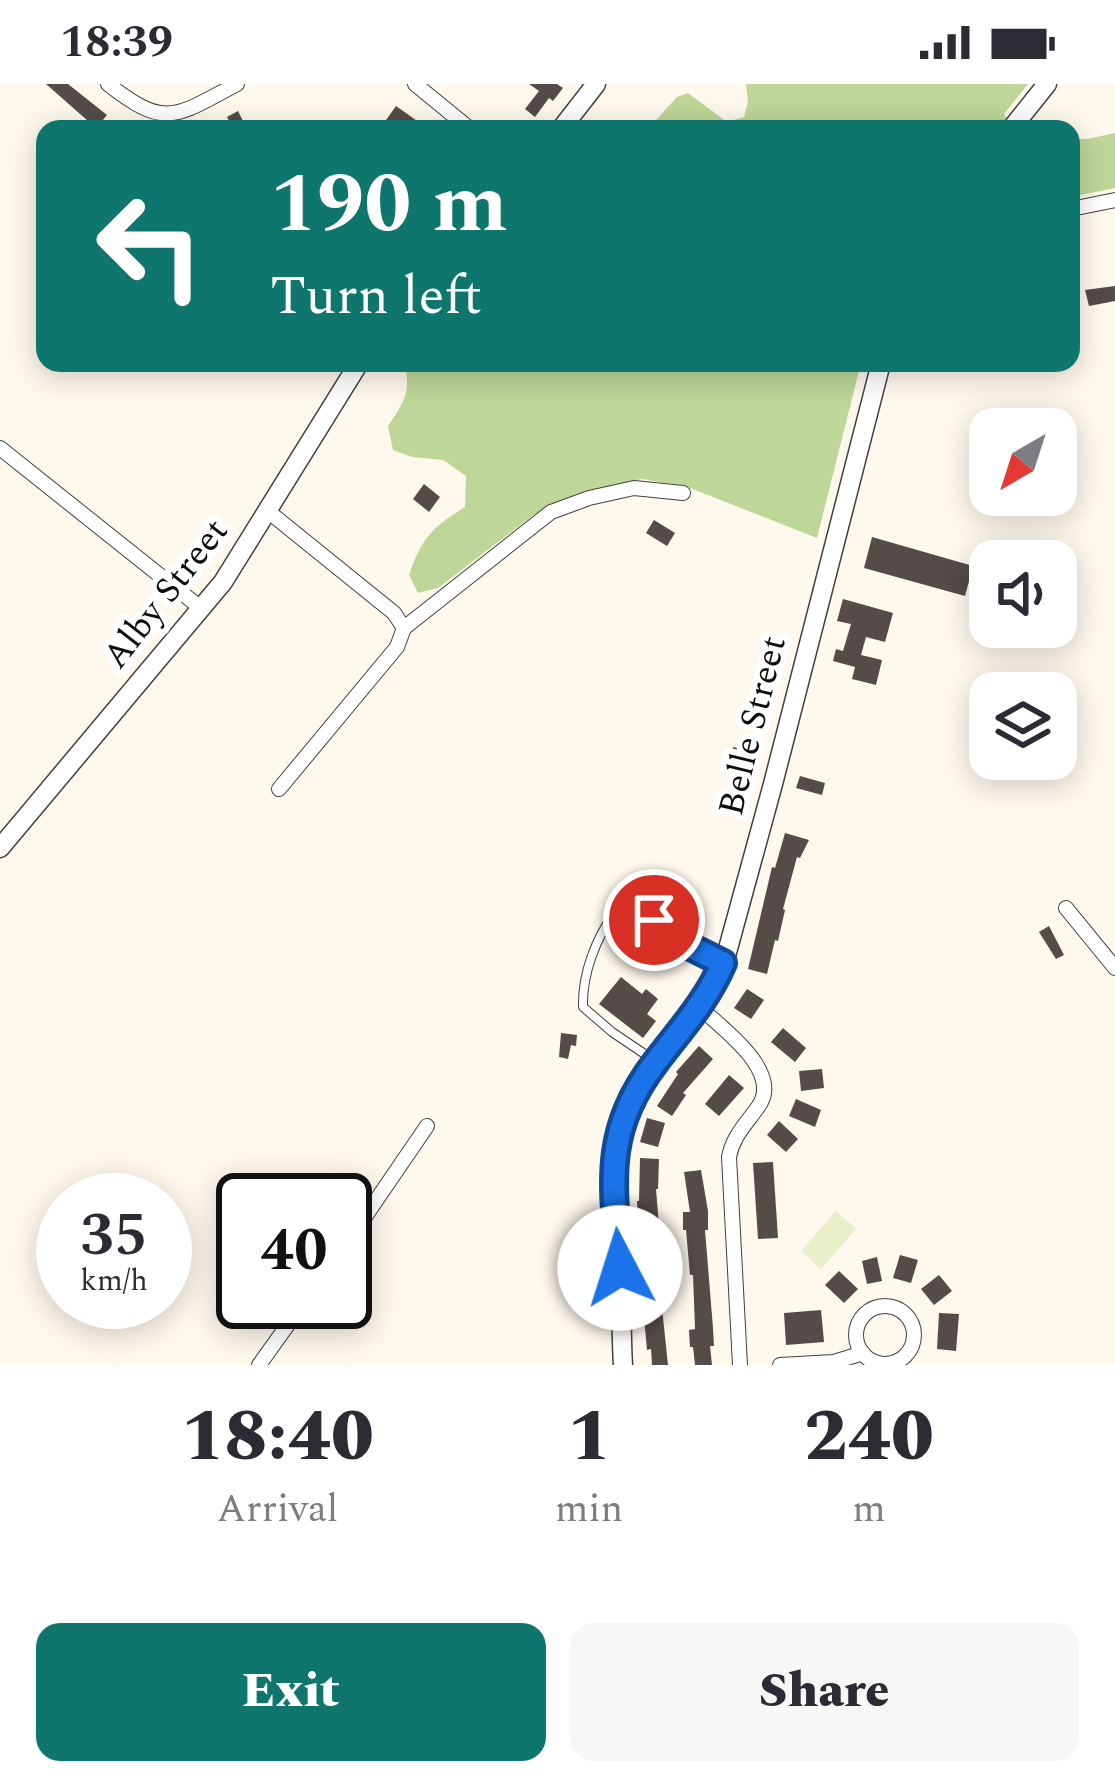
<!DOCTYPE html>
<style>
body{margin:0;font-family:Spectral,serif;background:#f7f7f7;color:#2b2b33;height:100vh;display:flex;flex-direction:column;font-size:45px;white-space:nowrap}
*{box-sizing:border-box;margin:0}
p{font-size:39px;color:#7c7c81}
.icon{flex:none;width:66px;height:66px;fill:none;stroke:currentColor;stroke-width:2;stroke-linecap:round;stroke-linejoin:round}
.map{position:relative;height:1281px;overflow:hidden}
.drawer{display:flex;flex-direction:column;background:#fff;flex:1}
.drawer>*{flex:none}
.banner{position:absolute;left:36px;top:36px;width:1044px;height:252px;border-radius:24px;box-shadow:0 6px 30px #0003;background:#0f766e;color:#fff;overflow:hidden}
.needle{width:78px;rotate:219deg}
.tools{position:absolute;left:969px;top:324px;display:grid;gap:24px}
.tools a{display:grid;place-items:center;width:108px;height:108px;border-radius:24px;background:#fff;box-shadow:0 6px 30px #0003;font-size:60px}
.speed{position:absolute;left:36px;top:1089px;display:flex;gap:24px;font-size:60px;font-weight:700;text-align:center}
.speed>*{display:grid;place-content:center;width:156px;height:156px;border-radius:50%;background:#fff;box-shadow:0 6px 30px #0003;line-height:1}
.speed small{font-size:30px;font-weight:400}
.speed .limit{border:6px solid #111;border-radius:18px;background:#fff;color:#111}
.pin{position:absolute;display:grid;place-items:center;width:102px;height:102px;color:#fff;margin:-51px;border:6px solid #fff;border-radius:50%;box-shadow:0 3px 12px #0007}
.me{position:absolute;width:132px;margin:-66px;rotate:355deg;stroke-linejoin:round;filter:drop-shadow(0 0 9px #0008)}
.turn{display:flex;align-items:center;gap:42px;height:252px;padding:0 36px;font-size:54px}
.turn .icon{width:156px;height:156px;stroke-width:2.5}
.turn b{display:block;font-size:84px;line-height:102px}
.eta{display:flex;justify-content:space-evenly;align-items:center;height:204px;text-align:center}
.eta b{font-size:72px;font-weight:800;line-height:84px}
.button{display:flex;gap:24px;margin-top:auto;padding:24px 36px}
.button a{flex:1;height:138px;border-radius:24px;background:#0f766e;color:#fff;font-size:48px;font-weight:800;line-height:138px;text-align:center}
.button a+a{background:#f7f7f7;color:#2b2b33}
.status{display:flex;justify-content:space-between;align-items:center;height:84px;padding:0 60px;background:#fff;direction:ltr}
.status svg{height:33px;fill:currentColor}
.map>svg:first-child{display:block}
.forest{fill:#bed798}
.pitch{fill:#e8efc9}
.building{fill:#554c49}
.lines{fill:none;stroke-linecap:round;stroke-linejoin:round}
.service-casing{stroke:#404040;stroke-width:10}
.minor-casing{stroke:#404040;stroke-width:16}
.tertiary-casing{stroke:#404040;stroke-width:21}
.service{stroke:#fff;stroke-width:8}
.minor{stroke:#fff;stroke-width:14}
.tertiary{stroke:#fff;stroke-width:18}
.route-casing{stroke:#114b97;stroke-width:30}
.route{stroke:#1a73e8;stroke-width:21}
.labels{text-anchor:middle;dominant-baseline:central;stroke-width:12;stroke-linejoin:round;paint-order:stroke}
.street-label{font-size:36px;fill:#0d0d0d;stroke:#fff}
</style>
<div class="status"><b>18:39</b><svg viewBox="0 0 49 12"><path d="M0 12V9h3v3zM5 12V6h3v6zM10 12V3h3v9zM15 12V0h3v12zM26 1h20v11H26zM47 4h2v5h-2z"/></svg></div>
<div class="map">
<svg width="1115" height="1281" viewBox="0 0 1115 1281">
<rect width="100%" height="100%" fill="#fef8ed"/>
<!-- forest -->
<g class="forest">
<polygon points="746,0 1028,0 1004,30 1012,45 648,45 677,13 688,9 727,38 744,33 748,18"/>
<polygon points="1115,49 1115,104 1071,113 1071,55 1088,55"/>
<path d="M404 279H861L817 454 685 402 641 395 574 412 532 432 438 504 418 509 409 491C422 454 431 444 465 423L466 392 443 376 412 373 393 366 388 342C404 318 412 308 404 279Z"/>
</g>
<!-- pitch -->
<polygon class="pitch" points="836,1127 856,1145 821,1185 801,1167"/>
<!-- building -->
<g class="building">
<polygon points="46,0 68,0 107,31 96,44"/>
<polygon points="529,0 557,0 563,4 553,17 549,14 535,33 525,25 539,7"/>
<polygon points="396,22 420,39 415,45 393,45 384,39"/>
<polygon points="238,27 247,45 213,45 229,37 227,33"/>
<polygon points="1115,202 1115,217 1089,222 1085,206"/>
<polygon points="424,400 440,413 429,428 413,415"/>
<polygon points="654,436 675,449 667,462 646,449"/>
<polygon points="872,453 973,482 965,512 864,484"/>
<polygon points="843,515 893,529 885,558 866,553 861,571 882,576 876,601 852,595 855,583 833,577 836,565 843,567 851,540 837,537"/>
<polygon points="733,663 758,669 755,682 730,676"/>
<polygon points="800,692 825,699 822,711 796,704"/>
<polygon points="785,749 809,756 800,774 797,773 783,825 785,826 778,857 775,856 767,890 748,885 772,783 775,784"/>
<polygon points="640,842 641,855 611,856 615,843"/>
<polygon points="1049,842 1064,871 1056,875 1039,848"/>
<polygon points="621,893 642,910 646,905 658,915 647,930 656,937 643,954 599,920"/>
<polygon points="747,905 764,916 751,935 734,924"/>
<polygon points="783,944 806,964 795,978 771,958"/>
<polygon points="561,949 577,951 576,962 571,961 568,975 559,973"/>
<polygon points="699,962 713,975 683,1009 686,1011 672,1032 657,1022 678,990 676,988"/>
<polygon points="822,985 824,1004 801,1007 799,987"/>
<polygon points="729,991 744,1004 719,1032 705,1020"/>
<polygon points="796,1015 821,1026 815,1043 789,1032"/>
<polygon points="647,1034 665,1039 658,1063 640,1058"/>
<polygon points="779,1037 798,1055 786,1068 767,1051"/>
<polygon points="640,1074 659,1075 658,1105 656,1105 664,1202 668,1202 669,1223 662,1224 668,1281 652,1281 651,1265 647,1266 644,1234 644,1203 647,1203 644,1148 639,1148 637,1117 639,1117"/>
<polygon points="773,1078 778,1154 758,1155 753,1079"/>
<polygon points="701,1086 708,1127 708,1146 705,1146 713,1244 714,1262 710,1262 712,1281 695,1281 693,1263 690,1263 689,1246 695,1245 693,1191 690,1191 686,1146 683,1146 683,1128 690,1128 684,1088"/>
<polygon points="900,1171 918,1176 911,1199 893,1194"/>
<polygon points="877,1173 882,1197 867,1200 862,1177"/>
<polygon points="839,1187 858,1205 844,1219 825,1201"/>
<polygon points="939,1191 952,1207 934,1221 921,1205"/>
<polygon points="821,1226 824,1258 786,1261 784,1229"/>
<polygon points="939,1229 959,1230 956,1267 937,1265"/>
</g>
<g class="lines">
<defs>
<path id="service" d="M655 977 612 948 583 923C582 890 596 854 615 828L634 826 654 835 681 858 722 879"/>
<g id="minor">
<path d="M108 0C166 46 176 32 237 0"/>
<polyline points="415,0 470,45"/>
<polyline points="1071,125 1115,116"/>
<polyline points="0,364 202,525"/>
<polyline points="269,428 394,529 404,544"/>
<polyline points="279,705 397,563 404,544 551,428 589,414 634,404 683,409"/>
<polyline points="1066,824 1115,884"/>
<path d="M699 923C722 944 784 988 758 1023 746 1040 733 1052 729 1073L740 1281"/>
<polyline points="345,1162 427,1042"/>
<circle cx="885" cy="1251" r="29"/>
<polyline points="259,1281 304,1218"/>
<polyline points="780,1281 834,1278 863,1269"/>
</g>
<g id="tertiary">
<polyline points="561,45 596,0"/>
<polyline points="1011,45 1047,0"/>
<polyline points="0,764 223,498 359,279"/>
<path d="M623 1281C621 1251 622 1220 621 1189 617 1133 602 1070 630 1017 657 965 705 927 726 872L773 700 881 279"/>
</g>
</defs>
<!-- service casing -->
<use href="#service" class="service-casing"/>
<!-- minor casing -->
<use href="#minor" class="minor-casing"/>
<!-- tertiary casing -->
<use href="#tertiary" class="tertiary-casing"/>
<!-- service -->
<use href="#service" class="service"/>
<!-- minor -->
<use href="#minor" class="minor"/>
<!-- tertiary -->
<use href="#tertiary" class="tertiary"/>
</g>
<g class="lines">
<defs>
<path id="route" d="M620 1184C613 1102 602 1048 655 979 679 947 707 917 723 879L681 858 654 836"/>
</defs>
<!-- route casing -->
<use href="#route" class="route-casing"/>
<!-- route -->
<use href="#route" class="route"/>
</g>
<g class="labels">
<!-- street labels -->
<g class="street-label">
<text transform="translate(166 510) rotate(-52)">Alby Street</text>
<text transform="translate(753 642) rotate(-76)">Belle Street</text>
</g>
</g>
</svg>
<div class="tools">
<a><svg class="needle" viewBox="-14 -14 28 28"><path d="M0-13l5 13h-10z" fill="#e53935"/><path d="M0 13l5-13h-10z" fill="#7c7c81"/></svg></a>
<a><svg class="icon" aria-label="sound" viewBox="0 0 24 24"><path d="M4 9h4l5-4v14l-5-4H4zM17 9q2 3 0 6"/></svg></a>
<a><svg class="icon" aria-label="layers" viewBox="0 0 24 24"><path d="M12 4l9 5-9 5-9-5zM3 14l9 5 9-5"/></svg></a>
</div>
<div class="speed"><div>35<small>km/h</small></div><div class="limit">40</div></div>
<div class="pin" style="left:654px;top:836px;background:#d93025"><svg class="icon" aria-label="arrive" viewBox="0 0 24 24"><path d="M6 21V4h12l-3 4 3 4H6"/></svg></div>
<svg class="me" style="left:620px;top:1184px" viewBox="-20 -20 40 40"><circle r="19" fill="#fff"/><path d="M0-13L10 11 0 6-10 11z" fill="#1a73e8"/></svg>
<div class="banner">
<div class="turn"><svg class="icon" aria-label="left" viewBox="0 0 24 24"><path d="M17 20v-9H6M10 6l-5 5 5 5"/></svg><div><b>190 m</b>Turn left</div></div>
</div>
</div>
<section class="drawer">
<div class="eta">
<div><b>18:40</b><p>Arrival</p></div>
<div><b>1</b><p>min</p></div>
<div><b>240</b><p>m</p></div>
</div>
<div class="button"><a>Exit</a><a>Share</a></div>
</section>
